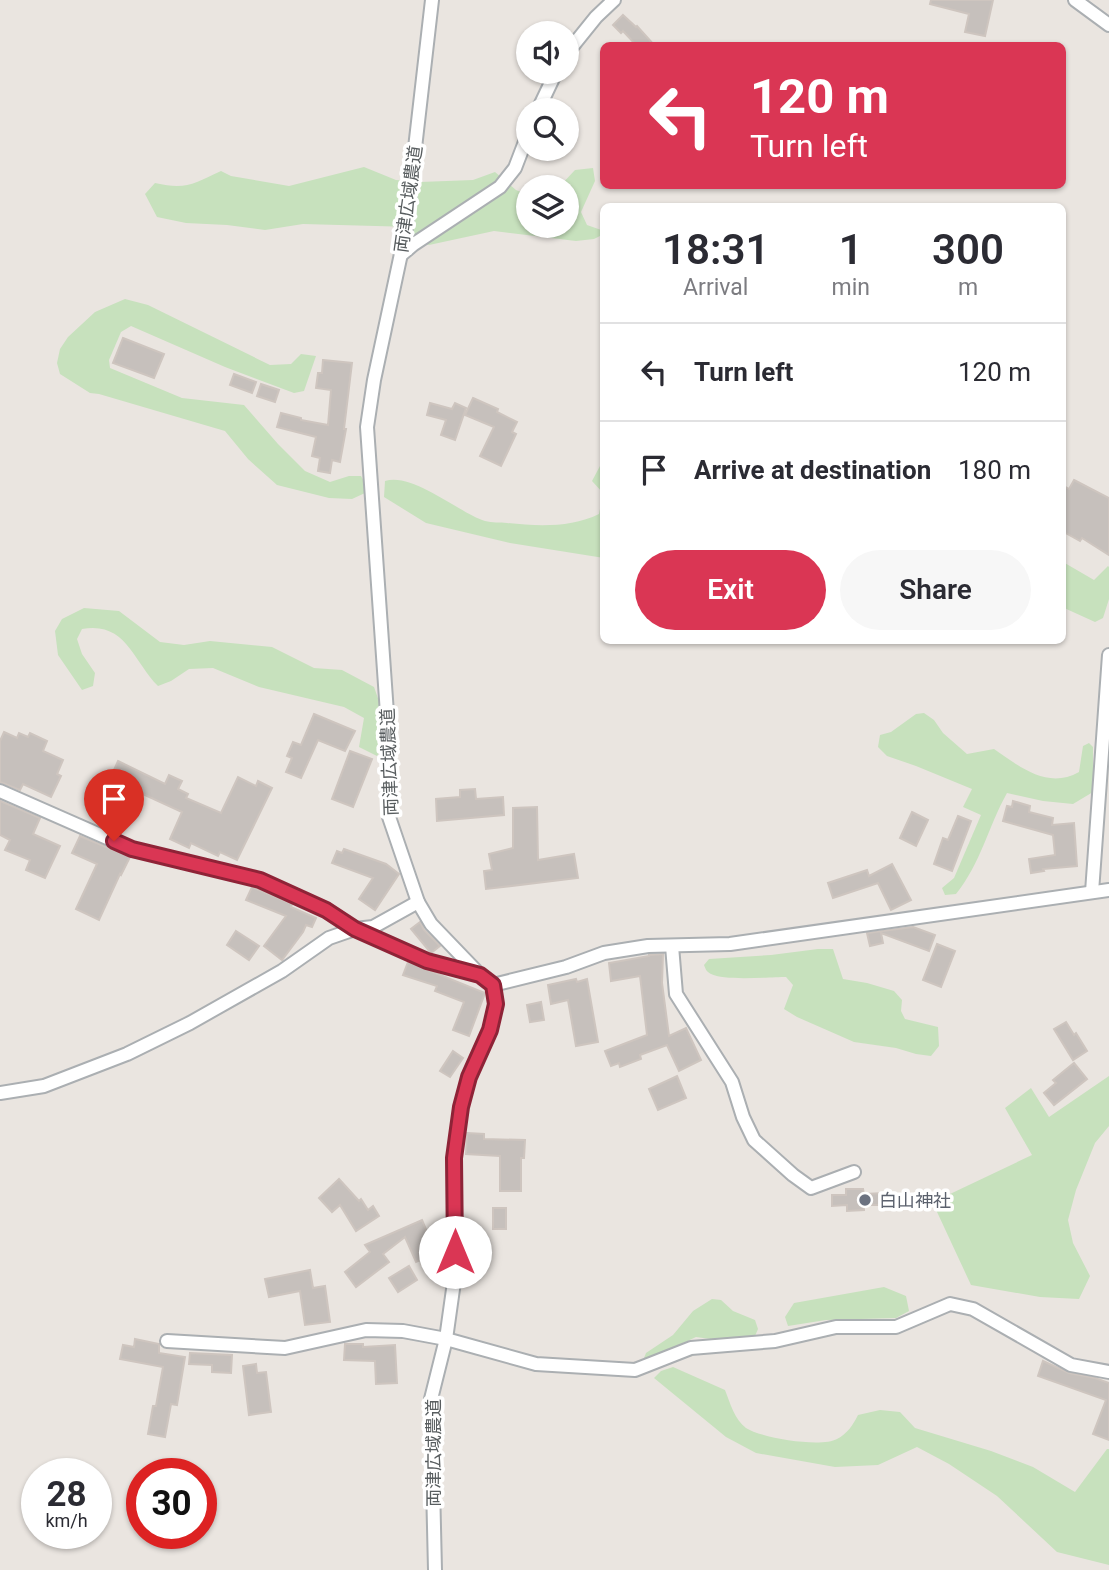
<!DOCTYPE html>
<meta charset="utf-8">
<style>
body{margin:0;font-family:Roboto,"Noto Sans JP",sans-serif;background:#f7f7f7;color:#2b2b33;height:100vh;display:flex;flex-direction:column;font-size:26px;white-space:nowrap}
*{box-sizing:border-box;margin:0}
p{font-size:23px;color:#7c7c81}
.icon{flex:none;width:38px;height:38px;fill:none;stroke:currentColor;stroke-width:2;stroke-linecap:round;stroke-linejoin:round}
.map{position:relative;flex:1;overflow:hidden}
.side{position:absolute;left:600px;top:203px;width:466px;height:441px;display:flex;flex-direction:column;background:#fff;border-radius:10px;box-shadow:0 2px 5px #0004}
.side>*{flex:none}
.hud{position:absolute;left:600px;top:42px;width:466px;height:147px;border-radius:10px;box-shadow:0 2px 5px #0004;background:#da3654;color:#fff;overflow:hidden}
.fabs{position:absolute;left:516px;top:21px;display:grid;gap:14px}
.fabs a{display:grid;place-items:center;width:63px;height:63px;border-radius:50%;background:#fff;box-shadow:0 2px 5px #0004;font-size:35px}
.speed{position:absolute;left:21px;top:1458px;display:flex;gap:14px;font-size:35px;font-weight:700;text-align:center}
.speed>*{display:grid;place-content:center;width:91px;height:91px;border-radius:50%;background:#fff;box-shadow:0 2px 5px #0004;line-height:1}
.speed small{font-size:18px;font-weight:400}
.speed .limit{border:10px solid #d22;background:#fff;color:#111}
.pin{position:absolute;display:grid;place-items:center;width:60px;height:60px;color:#fff;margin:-72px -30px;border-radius:50% 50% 50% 0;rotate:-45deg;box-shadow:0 0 7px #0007}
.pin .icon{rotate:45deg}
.me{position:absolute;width:77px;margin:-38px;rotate:0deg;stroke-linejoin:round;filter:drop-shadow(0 0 5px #0008)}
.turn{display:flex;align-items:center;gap:24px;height:147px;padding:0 35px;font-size:32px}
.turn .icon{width:91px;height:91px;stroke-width:2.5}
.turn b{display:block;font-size:49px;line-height:60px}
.eta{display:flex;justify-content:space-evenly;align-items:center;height:119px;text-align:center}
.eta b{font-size:42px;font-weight:600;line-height:49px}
.button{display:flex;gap:14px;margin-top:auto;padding:14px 35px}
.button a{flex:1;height:80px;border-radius:42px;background:#da3654;color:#fff;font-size:28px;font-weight:600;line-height:80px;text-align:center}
.button a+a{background:#f7f7f7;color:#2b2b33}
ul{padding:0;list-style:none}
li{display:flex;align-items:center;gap:21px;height:98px;padding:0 35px;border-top:2px solid #e1e1e2}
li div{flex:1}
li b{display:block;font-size:26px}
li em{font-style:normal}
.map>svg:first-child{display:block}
.green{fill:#c7e1bd}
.building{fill:#c6c0bc;stroke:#cec5bf;stroke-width:2}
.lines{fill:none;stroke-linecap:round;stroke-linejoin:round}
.street-casing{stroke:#abafb2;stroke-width:16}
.street{stroke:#fff;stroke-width:12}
.route-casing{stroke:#8e2337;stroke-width:18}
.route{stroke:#da3654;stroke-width:12}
.worship-dot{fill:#6b7280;stroke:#fff;stroke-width:2.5}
.labels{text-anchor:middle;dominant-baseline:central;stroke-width:7;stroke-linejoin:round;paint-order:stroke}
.street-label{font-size:18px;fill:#585d5f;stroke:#fff}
.worship-label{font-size:18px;fill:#5b616d;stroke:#fff;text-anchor:start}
</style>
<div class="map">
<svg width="1109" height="1570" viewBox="0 0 1109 1570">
<rect width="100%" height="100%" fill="#eae5e0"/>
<!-- green -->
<g class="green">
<path d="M364 167 396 180 420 182 473 180 495 172 516 190 528 195V226H567V187H559L575 170 593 168 595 181 581 212 587 225 604 231V234L594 239 576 241 494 231 429 245 410 239 412 227 303 224 265 230 227 225 186 223 157 217 145 194 155 183C186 190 193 184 221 171L231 176 289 186Z"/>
<polygon points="125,299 148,305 270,365 291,364 301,354 316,356 304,391 294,393 225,367 131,326 121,332 109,360 110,368 182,398 244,405 278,444 305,471 330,482 349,476 361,476 366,485 365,493 352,499 329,498 277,485 248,459 225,431 99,394 90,393 60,374 57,363 60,349 68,337 95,312"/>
<path d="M604 461V558L510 543 426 523 384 497 385 481C413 472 459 513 485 521 492 523 500 522 507 523 537 526 571 528 599 514L603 493 592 481 600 466Z"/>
<polygon points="1063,562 1094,580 1108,566 1109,567 1109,599 1103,618 1095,622 1062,607"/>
<path d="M84 608 119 611 160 642 184 645 210 641 272 647 314 668 342 670 374 687 380 704 381 750 377 756 359 747 364 718 344 707 259 687 213 668 189 669 171 681 158 686C133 661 126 621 82 629L77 639 82 654 95 673 93 686 82 690 58 655 55 631 62 619Z"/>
<path d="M924 713 934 720 943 733 967 754 994 749C1019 766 1047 790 1079 772L1083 746 1089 743 1093 747V792L1073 804 1043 801 1007 793C988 827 981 863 956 894L945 895 942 888 954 878 981 815 963 807 972 789 916 766 887 756 878 747 880 735 891 732 916 714Z"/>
<path d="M818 949H833L843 979 867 983 894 991 902 1000 901 1011 905 1019 938 1027 939 1046 931 1056 916 1054 896 1048 854 1042 797 1017 784 1009 793 985 786 977C769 977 724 981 711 974 706 971 706 970 704 965L709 959 771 955Z"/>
<polygon points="1109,1076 1109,1126 1095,1143 1076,1190 1068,1220 1073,1243 1090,1276 1079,1299 1040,1297 971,1285 931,1199 950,1194 1032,1155 1005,1108 1031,1088 1049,1117"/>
<polygon points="884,1287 906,1296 909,1311 896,1318 826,1320 788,1326 785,1317 794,1303"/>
<polygon points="712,1299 721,1300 733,1311 755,1320 758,1329 755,1336 732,1342 696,1337 647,1360 644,1358 646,1353 673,1335 693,1311"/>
<path d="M673 1367 725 1390C730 1403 735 1420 746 1428 761 1438 821 1448 837 1439 847 1434 853 1425 858 1415L880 1410 900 1412 915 1428 991 1451 1033 1467 1075 1492 1107 1449H1109V1565L1057 1552 997 1496 949 1464 917 1447 878 1465 835 1467 756 1453 726 1437 654 1378 661 1371Z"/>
</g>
<!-- building -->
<g class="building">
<polygon points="931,0 993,0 985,36 965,32 969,14 930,4"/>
<polygon points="623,15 636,27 637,26 655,46 637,46 623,31 621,33 613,25"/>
<polygon points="123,338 164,354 154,378 113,363"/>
<polygon points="323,360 352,363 344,429 346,429 340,462 332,460 330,473 318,471 320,458 312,456 316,437 277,427 281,413 301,418 301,420 328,425 331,390 316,388 318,373 322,373"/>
<polygon points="234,374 256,382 252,393 230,385"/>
<polygon points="261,384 279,390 275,402 257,396"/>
<polygon points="473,398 498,409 497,412 517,422 512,432 516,434 501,466 480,456 494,427 465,415"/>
<polygon points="430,403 452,409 455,403 466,408 455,440 441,435 446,420 427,415"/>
<polygon points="1074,480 1109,498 1109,555 1082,538 1080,541 1062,531 1062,485 1069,489"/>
<polygon points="314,714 355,731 345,751 318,740 301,778 286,772 292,758 287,756 293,742 301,745"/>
<polygon points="4,732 17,738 19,733 28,737 30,733 47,741 43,751 63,760 57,774 61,776 51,797 23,784 20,790 0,782 0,741"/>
<polygon points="350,751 372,759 353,807 332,799"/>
<polygon points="118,761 165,784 169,775 182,781 178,789 188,794 186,798 221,813 238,777 256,786 258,781 272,788 237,860 220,852 218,856 191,843 189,848 170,839 182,812 110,779"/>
<polygon points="475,789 476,799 503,797 504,815 437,821 436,799 460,797 460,790"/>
<polygon points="0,801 40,818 33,834 60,846 45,878 26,870 30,860 5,850 10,840 0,835"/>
<polygon points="1013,801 1030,806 1029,812 1053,818 1052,825 1074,823 1077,866 1043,869 1044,871 1031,873 1029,859 1055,855 1053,835 1003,821 1007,806 1012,807"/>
<polygon points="537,807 538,860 574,854 578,878 486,889 484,871 492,870 489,854 513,848 513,808"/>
<polygon points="912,812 928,820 916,846 900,838"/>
<polygon points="958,816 971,821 952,871 934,864 943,838 948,840"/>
<polygon points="80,836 130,857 121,875 120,874 99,920 76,909 97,864 72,853"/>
<polygon points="344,849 386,864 399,874 375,910 359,899 373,878 332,863 337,851 342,853"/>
<polygon points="892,864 911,900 891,910 878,883 833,898 828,883 867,870 869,876"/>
<polygon points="252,887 292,904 291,907 316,918 312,927 306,925 303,932 282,960 264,946 286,916 246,900"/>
<polygon points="420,922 424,930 440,946 431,953 411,929"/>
<polygon points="913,927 935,935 929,951 881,933 883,943 870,946 867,933"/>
<polygon points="236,931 259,946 249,960 227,945"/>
<polygon points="937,944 955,951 941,987 923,980"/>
<polygon points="663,954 662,983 669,1036 686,1028 701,1060 679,1071 667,1045 640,1055 641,1059 620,1067 619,1063 611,1066 605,1051 647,1035 640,976 611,981 609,963 649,956 649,955"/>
<polygon points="408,962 485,993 469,1036 453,1030 464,1002 435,991 437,986 403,975"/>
<polygon points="576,979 577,982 587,979 598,1042 576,1046 568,1000 551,1004 548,985"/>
<polygon points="541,1002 544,1020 530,1022 527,1005"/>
<polygon points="1066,1022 1074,1035 1076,1033 1087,1051 1073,1060 1054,1029"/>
<polygon points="453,1051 463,1058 450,1077 440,1071"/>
<polygon points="1074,1063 1087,1079 1054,1105 1044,1093 1056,1083 1053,1080"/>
<polygon points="677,1076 686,1098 658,1110 649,1089"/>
<polygon points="467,1133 484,1134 484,1139 525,1140 524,1158 521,1158 521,1191 500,1191 500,1156 466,1154"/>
<polygon points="339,1179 359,1201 361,1199 368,1210 373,1206 379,1216 356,1231 340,1205 332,1212 319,1198"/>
<polygon points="846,1189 863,1189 864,1194 884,1193 884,1205 864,1205 864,1210 847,1211 847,1205 832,1206 832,1195 846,1195"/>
<rect x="493" y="1208" width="13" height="21"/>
<polygon points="422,1220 436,1253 416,1262 405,1237 383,1254 389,1262 356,1287 345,1272 370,1252 365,1245"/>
<polygon points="409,1266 417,1280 398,1292 389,1278"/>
<polygon points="310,1270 313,1288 325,1286 330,1322 305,1325 300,1291 269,1297 265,1279"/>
<polygon points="135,1339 159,1344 159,1353 185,1357 177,1405 171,1404 165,1437 148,1434 153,1406 156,1406 163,1367 120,1359 123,1345 134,1347"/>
<polygon points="345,1344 363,1344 363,1347 395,1345 397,1383 376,1384 375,1361 344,1360"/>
<polygon points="190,1353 232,1355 231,1373 212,1372 212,1365 189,1364"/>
<polygon points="1043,1361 1069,1373 1095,1378 1109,1383 1109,1440 1093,1434 1106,1400 1038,1376"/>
<polygon points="256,1364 257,1373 266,1372 271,1412 249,1415 243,1366"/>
</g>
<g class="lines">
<defs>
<g id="street">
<polyline points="432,0 405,235 374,380 367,427 389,742 388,790 389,817 418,902 431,924 480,975 493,985 496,1004 490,1030 469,1077 461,1107 454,1158 455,1275 446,1339 431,1399 435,1570"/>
<polyline points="1075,0 1109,25"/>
<polyline points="567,53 596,17 614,0"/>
<polyline points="538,110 556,72"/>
<polyline points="401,255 414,244 500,187 515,168 528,134"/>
<polyline points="0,791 132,849 260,880 326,910 355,929 427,961 480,975"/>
<polyline points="1092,892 1109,655"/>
<polyline points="672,946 676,994 732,1082 743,1117 754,1140 793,1175 811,1188 854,1172"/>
<polyline points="493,985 566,967 604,953 648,946 730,944 1109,890"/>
<polyline points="0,1093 44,1086 127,1054 190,1023 282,971 329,938 355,929 373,927 418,902"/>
<polyline points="167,1341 285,1348 366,1330 403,1331 446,1339 536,1364 635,1370 691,1348 775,1341 836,1327 896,1327 950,1304 973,1309 1071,1365 1109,1372"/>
</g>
</defs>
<!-- street casing -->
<use href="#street" class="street-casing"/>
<!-- street -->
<use href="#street" class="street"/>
</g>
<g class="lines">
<defs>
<polyline id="route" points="114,841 132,849 260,880 326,910 355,929 427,961 480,975 493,985 496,1004 490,1030 469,1077 461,1107 454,1158 455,1252"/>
</defs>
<!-- route casing -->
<use href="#route" class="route-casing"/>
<!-- route -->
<use href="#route" class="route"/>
</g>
<!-- markers -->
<circle class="worship-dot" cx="865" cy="1200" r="7"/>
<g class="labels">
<!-- street labels -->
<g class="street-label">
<text transform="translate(408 199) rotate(-82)">両津広域農道</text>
<text transform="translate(389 762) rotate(-92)">両津広域農道</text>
<text transform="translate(433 1453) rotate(-90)">両津広域農道</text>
</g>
<!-- worship labels -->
<g class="worship-label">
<text x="879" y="1200">白山神社</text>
</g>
</g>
</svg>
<div class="fabs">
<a><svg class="icon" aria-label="sound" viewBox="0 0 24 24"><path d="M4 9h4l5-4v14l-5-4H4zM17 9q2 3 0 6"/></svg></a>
<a><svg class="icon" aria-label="search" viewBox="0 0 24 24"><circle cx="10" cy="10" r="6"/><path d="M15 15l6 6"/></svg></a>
<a><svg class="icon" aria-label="layers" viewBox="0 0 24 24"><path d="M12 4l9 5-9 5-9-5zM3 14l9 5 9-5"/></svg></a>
</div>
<div class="speed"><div>28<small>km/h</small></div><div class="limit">30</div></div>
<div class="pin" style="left:114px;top:841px;background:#d93025"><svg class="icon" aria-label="arrive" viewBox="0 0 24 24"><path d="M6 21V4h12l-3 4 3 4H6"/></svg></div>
<svg class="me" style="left:455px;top:1252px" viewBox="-20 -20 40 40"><circle r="19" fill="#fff"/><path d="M0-13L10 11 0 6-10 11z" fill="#da3654"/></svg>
<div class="hud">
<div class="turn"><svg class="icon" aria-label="left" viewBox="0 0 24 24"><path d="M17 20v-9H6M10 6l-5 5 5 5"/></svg><div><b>120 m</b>Turn left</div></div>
</div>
<section class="side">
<div class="eta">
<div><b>18:31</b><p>Arrival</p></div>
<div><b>1</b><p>min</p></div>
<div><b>300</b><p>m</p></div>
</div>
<ul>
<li><svg class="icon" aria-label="left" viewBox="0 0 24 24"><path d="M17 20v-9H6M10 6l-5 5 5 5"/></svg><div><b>Turn left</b></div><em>120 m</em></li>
<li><svg class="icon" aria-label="arrive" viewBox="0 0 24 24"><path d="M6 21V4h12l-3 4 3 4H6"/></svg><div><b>Arrive at destination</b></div><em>180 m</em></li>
</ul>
<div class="button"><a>Exit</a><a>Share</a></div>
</section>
</div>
